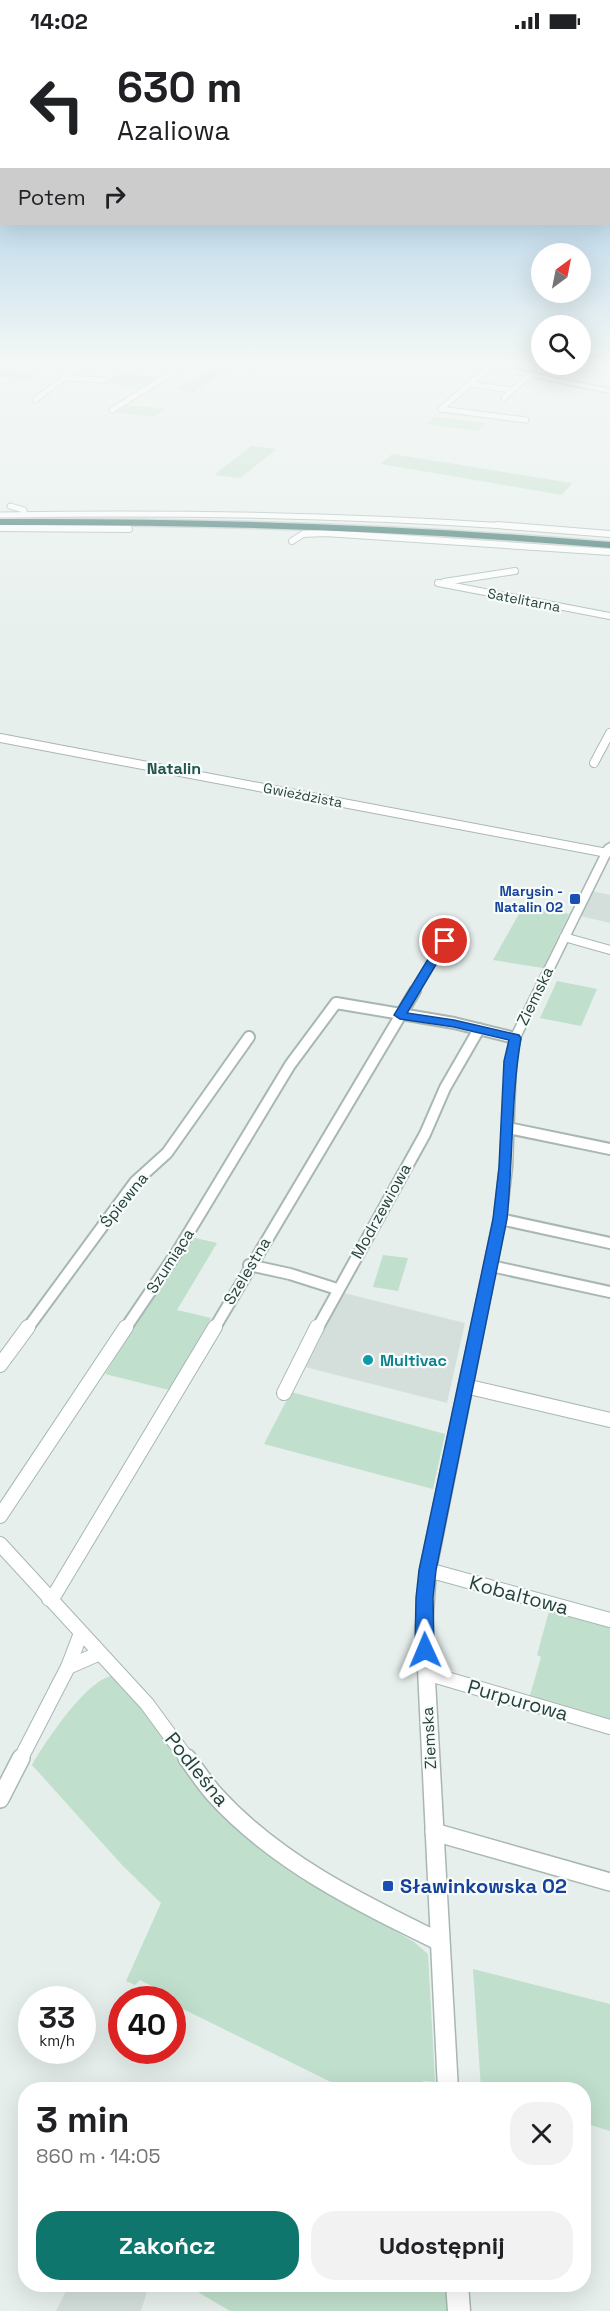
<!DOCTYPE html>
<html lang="pl">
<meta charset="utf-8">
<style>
body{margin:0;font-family:"Space Grotesk",sans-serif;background:#f2f2f2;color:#202124;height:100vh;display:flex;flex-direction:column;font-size:22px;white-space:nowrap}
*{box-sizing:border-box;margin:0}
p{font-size:20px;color:#757577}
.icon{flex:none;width:33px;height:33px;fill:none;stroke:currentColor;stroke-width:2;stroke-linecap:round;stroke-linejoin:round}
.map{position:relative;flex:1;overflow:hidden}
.side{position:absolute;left:18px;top:2040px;width:573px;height:210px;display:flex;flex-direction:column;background:#fff;border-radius:24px;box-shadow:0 6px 24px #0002}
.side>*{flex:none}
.hud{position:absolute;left:0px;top:0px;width:610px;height:183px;box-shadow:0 6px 24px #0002;background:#fff;color:#202124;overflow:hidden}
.needle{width:39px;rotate:32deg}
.controls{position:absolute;left:531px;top:201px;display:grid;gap:12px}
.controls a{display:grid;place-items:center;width:60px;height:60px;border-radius:50%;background:#fff;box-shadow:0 6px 24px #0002;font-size:30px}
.speed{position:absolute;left:18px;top:1944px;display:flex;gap:12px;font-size:30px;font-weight:700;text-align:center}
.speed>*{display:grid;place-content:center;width:78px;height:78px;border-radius:50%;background:#fff;box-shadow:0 6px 24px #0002;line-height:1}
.speed small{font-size:15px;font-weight:400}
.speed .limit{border:9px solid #d22;background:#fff;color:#111}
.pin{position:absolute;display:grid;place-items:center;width:51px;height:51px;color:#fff;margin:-26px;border:3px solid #fff;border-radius:50%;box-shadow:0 2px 6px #0007}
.me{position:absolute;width:66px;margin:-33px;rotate:359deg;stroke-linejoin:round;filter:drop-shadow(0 0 4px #0008)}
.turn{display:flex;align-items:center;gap:21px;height:126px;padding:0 18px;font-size:27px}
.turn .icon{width:78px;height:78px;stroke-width:2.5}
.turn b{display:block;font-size:42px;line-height:51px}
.then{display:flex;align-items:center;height:57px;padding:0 18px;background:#0003;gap:12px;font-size:22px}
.round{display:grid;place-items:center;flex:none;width:63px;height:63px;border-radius:24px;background:#f2f2f2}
.head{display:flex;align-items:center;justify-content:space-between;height:102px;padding:0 18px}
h1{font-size:36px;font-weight:600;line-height:45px}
.cta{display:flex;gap:12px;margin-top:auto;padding:12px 18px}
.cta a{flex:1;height:69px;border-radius:24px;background:#0f766e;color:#fff;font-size:24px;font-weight:600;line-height:69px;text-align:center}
.cta a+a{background:#f2f2f2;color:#202124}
.status{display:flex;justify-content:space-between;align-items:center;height:42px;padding:0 30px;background:#fff;direction:ltr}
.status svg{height:16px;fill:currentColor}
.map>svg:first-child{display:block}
.built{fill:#d4dfdb}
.green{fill:#c0dfcc}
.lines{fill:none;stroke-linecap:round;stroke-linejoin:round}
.minor-far5-casing{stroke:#a8b7b4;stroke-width:7}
.minor-far4-casing{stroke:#a8b7b4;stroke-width:8}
.minor-far3-casing{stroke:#a8b7b4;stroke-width:10}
.minor-far2-casing{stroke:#a8b7b4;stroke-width:14}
.minor-far1-casing{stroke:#a8b7b4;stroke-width:16}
.minor-casing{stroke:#a8b7b4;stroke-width:20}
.tertiary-casing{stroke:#a8b7b4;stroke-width:3}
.motorway-casing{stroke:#c2cac9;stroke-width:3}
.minor-far5{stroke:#fff;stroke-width:5}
.minor-far4{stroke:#fff;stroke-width:6}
.minor-far3{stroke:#fff;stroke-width:8}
.minor-far2{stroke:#fff;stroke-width:10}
.minor-far1{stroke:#fff;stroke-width:14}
.minor{stroke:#fff;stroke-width:17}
.tertiary{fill:#fff;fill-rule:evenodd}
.motorway{fill:#306e67;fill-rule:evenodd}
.route{fill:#1a73e8;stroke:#114b97;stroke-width:1.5}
.transit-dot{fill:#1a4fb4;stroke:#f7fbf9;stroke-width:2}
.culture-dot{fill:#0f9aa8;stroke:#f7fbf9;stroke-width:2}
.labels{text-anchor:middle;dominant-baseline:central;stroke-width:4.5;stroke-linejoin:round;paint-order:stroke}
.far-street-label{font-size:14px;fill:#25413d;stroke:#f7fbf9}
.far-transit-label{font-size:14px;font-weight:bold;fill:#164399;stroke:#f7fbf9;text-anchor:end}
.far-quarter-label{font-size:16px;font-weight:bold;fill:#20544d;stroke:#f7fbf9}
.street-label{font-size:16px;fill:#25413d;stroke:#f7fbf9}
.culture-label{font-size:16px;font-weight:bold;fill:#0d838f;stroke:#f7fbf9;text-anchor:start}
.near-street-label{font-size:20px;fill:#25413d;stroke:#f7fbf9}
.near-transit-label{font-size:20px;font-weight:bold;fill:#164399;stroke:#f7fbf9;text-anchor:start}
</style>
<div class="status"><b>14:02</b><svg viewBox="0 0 49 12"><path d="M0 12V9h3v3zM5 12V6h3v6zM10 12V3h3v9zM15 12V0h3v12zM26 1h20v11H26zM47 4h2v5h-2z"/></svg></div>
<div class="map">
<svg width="610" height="2269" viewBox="0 0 610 2269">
<rect width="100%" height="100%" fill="#e6efec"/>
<!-- built -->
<g class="built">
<polygon points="588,848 610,853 610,881 576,873"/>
<polygon points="344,1251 465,1281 447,1361 305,1325"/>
<polygon points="69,2243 69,2242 149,2243 141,2269 56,2269"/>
</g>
<!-- green -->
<g class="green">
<polygon points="0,324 16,324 13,326 40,335 5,342 13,337 0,335"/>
<polygon points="214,324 234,324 192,351 177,348"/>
<polygon points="120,331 165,336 146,347 104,341"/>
<polygon points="126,363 166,367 154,375 113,370"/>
<polygon points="435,375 486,381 478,389 426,382"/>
<polygon points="251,404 277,407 240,436 214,433"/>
<polygon points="392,412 572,441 562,453 381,422"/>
<polygon points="524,863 569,872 543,926 493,918"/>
<polygon points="557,939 597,947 581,984 540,976"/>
<polygon points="191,1195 217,1201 177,1268 211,1276 169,1348 105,1332"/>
<polygon points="383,1213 408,1216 398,1249 373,1245"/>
<polygon points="291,1350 445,1392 433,1447 264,1402"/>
<polygon points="551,1562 610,1578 610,1680 529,1657 541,1615 537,1613"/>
<path d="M111 1634 140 1663 184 1726 348 1861 414 1900 428 1912 435 2040 423 2039V2047H345L173 1962 172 1958 164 1957 157 1954 159 1948 140 1938 135 1943 126 1939 161 1861 122 1823 32 1723C46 1699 85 1640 111 1634Z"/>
<polygon points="473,1927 610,1962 610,2089 584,2081 584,2048 481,2047"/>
<polygon points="186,2243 451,2243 452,2269 230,2269"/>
</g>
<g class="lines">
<defs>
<g id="minor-far5">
<polyline points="63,336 104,338"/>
<polyline points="470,342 512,348"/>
<polyline points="504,356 530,333"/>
<polyline points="35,358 80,324"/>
<polyline points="441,367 526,378"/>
<polyline points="441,367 489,325"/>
<polyline points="112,368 183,324"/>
<polyline points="10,464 24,468 24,472"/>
<path d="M0 473C174 470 347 473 520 485"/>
</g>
<g id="minor-far4">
<polyline points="497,483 610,492"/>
<polyline points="0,486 129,487"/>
<polyline points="292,499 303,492 325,491 610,510"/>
<polyline points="444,540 515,529"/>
<polyline points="438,541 610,574"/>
</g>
<g id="minor-far3">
<polyline points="0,696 607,811"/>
<polyline points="594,721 610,691"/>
<polyline points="564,895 610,908"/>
<polyline points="414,951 445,899"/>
</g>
<g id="minor-far2">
<polyline points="508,1086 610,1107"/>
<polyline points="500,1177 610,1201"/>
<polyline points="249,1223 290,1232 337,1247"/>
<polyline points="491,1224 610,1250"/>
<polyline points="27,1287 135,1140 167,1111 249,995"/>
<polyline points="125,1287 177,1210 290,1023 336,961 454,981 515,996"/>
<polyline points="214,1287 415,949"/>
<polyline points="317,1287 425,1092 445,1046 479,987"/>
</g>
<g id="minor-far1">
<polyline points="0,1323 28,1285"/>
<polyline points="465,1344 610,1378"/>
<polyline points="284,1351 317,1285"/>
<polyline points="0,1474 126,1285"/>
<polyline points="0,1502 147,1662 188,1718"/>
<polyline points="428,1528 610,1578"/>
<polyline points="49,1557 55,1552 215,1285"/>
<polyline points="68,1625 81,1591"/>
<polyline points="426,1631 610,1685"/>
<polyline points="20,1718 68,1625 100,1611"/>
</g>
<g id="minor">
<path d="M187 1716C196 1728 205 1742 215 1753 276 1820 358 1860 438 1899"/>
<polyline points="0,1757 21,1716"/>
<polyline points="434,1790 610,1840"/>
</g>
<g id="tertiary">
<polygon points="494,324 610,347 610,351 487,325"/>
<polygon points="610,801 610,813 520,996 516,1019 512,1125 506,1177 436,1528 432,1585 458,2048 438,2048 416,1585 420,1528 494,1177 500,1125 506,1019 510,996 605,804"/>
<polygon points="446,2242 468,2242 470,2269 448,2269"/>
</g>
<path id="motorway" d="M0 477C204 476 407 483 610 500V506C407 489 204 482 0 483Z"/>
</defs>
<!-- minor-far5 casing -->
<use href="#minor-far5" class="minor-far5-casing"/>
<!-- minor-far4 casing -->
<use href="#minor-far4" class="minor-far4-casing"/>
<!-- minor-far3 casing -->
<use href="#minor-far3" class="minor-far3-casing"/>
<!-- minor-far2 casing -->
<use href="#minor-far2" class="minor-far2-casing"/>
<!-- minor-far1 casing -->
<use href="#minor-far1" class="minor-far1-casing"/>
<!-- minor casing -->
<use href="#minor" class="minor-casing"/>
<!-- tertiary casing -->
<use href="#tertiary" class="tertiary-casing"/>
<!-- motorway casing -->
<use href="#motorway" class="motorway-casing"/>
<!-- minor-far5 -->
<use href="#minor-far5" class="minor-far5"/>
<!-- minor-far4 -->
<use href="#minor-far4" class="minor-far4"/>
<!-- minor-far3 -->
<use href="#minor-far3" class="minor-far3"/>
<!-- minor-far2 -->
<use href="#minor-far2" class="minor-far2"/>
<!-- minor-far1 -->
<use href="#minor-far1" class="minor-far1"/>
<!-- minor -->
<use href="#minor" class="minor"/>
<!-- tertiary -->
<use href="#tertiary" class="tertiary"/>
<!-- motorway -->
<use href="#motorway" class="motorway"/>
</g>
<!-- sky -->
<linearGradient id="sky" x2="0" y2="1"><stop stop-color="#85b9df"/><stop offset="0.5" stop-color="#f4f8f6"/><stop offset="1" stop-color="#f4f8f6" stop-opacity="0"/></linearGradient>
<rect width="610" height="642" fill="url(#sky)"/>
<!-- route -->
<path class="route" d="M445 896 450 899 407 971 454 978 519 993 521 996C511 1054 513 1118 507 1177L436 1528 433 1556 434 1608 431 1613 425 1616 418 1613 415 1608 416 1556 419 1528 493 1177 499 1125 504 1019 509 998 454 985 400 977 394 973 439 899Z"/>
<!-- markers -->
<g class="transit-dot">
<rect x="569" y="851" width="12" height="12" rx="3"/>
<rect x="382" y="1838" width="12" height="12" rx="3"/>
</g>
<circle class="culture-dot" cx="368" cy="1318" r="6"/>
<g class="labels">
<!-- far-street labels -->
<g class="far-street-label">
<text transform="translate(524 558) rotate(11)">Satelitarna</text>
<text transform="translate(303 753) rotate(11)">Gwieździsta</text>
</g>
<!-- far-transit labels -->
<g class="far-transit-label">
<text x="563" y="849">Marysin -<tspan x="563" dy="16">Natalin 02</tspan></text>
</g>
<!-- far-quarter labels -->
<g class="far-quarter-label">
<text x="174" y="726">Natalin</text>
</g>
<!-- street labels -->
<g class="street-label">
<text transform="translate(535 954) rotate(-64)">Ziemska</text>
<text transform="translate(124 1158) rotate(-51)">Śpiewna</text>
<text transform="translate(381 1169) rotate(-61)">Modrzewiowa</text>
<text transform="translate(170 1219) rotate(-57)">Szumiąca</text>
<text transform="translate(247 1229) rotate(-59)">Szelestna</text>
<text transform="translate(429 1696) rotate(-93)">Ziemska</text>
</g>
<!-- culture labels -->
<g class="culture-label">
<text x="380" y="1318">Multivac</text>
</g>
<!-- near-street labels -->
<g class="near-street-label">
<text transform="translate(519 1553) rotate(15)">Kobaltowa</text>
<text transform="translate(518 1658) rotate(16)">Purpurowa</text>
<text transform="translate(197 1727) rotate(51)">Podleśna</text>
</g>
<!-- near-transit labels -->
<g class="near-transit-label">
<text x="400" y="1844">Sławinkowska 02</text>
</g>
</g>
</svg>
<div class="controls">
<a><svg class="needle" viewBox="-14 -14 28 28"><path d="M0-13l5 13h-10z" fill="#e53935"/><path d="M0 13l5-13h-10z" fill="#757577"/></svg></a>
<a><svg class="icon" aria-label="search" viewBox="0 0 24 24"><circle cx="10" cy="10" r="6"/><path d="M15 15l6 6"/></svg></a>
</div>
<div class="speed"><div>33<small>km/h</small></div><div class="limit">40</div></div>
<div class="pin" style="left:445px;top:899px;background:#d93025"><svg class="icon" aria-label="arrive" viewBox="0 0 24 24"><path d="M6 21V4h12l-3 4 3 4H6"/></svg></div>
<svg class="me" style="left:425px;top:1608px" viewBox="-20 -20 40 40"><path d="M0-17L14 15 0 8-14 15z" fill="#1a73e8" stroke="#fff" stroke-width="4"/></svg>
<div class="hud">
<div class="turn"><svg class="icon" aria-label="left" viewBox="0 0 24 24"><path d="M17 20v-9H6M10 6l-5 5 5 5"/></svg><div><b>630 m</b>Azaliowa</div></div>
<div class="then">Potem<svg class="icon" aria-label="right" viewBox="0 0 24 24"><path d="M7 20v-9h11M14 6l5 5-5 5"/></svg></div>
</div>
<section class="side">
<div class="head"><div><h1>3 min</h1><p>860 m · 14:05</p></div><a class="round"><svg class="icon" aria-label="close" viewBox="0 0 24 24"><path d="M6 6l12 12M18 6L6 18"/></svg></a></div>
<div class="cta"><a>Zakończ</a><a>Udostępnij</a></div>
</section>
</div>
